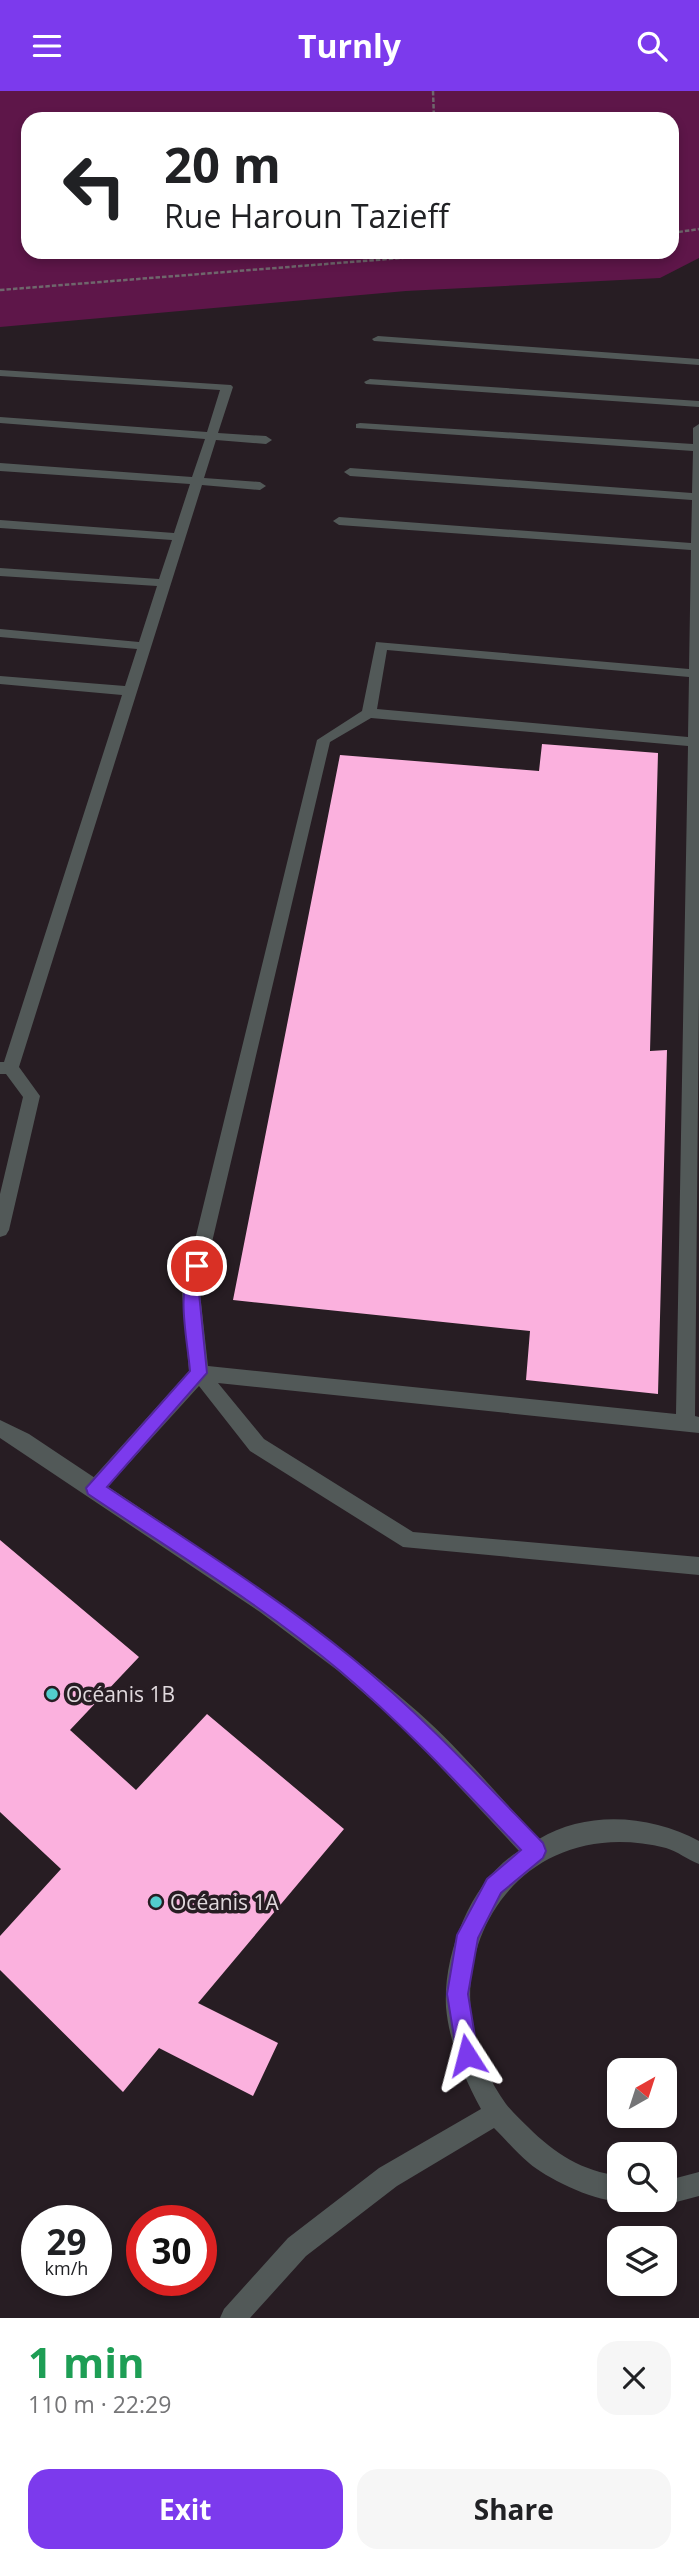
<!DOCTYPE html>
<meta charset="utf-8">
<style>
body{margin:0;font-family:"Open Sans",sans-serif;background:#f6f6f6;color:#202124;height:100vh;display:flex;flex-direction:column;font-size:26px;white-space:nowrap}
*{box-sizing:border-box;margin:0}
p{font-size:23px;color:#757577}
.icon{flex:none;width:38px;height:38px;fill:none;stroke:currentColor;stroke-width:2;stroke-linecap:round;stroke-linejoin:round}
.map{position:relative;height:2227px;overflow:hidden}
.drawer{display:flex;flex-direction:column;background:#fff;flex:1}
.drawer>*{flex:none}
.hud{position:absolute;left:21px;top:21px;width:658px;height:147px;border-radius:21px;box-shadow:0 4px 10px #0003;background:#fff;color:#202124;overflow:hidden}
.needle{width:46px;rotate:39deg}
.fabs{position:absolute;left:607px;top:1967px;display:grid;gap:14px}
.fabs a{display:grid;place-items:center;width:70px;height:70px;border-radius:14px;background:#fff;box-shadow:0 4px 10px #0003;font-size:35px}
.speed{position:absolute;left:21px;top:2114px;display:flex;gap:14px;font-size:35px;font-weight:700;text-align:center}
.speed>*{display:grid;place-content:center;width:91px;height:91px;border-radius:50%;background:#fff;box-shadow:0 4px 10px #0003;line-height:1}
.speed small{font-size:18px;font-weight:400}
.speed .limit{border:10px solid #d22;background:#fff;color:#111}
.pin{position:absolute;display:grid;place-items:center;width:60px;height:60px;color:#fff;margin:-30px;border:4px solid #fff;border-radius:50%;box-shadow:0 2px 7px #0007}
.me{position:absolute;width:77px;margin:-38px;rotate:351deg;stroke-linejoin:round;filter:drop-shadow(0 0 5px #0008)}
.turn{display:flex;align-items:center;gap:24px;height:147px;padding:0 28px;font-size:32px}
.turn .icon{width:91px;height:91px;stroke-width:2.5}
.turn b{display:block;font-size:49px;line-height:60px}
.round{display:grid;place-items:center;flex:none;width:74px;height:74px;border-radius:21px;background:#f6f6f6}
.head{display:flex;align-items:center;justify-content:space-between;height:119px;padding:0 28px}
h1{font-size:42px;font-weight:700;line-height:52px;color:#1e9e55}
.primary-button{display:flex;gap:14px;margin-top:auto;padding:14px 28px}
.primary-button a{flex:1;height:80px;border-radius:21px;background:#7c3aed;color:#fff;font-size:28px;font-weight:700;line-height:80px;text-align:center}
.primary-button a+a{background:#f6f6f6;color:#202124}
header{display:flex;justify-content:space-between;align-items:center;height:91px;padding:0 28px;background:#7c3aed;color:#fff;font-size:32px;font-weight:700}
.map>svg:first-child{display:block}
.green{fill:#5e1649;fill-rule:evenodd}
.building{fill:#fbb1de}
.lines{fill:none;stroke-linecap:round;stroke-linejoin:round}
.path{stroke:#6f666c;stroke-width:2.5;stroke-dasharray:4.5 2;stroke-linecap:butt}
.lane{fill:#525958;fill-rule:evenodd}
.street{fill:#525958;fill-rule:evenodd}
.route{fill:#7c3aed;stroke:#51269a;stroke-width:2}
.poi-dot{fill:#52cdcd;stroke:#271d23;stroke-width:2.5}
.labels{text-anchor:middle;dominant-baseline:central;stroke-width:7;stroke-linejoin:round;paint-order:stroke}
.near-poi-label{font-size:21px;fill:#e0d9dd;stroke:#271d23;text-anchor:start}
</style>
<header><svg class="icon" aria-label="menu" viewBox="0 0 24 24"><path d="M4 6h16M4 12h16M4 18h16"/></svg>Turnly<svg class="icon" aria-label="search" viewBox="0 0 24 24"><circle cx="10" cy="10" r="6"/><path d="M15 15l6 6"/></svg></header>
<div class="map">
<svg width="699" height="2227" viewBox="0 0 699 2227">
<rect width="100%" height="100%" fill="#271d23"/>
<!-- green -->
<path class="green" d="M0 0H699V167L660 187 406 200 0 236ZM28 28H672V161H28Z"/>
<!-- building -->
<g class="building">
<polygon points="542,653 658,662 650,960 667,959 658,1303 526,1289 530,1240 233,1209 340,664 539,680"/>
<polygon points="0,1449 139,1566 70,1639 136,1699 207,1623 344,1738 198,1912 278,1952 253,2005 159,1957 123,2001 0,1879 0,1845 61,1778 0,1721"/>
</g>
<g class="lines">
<!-- path -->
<g class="path">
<polyline points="433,0 434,28"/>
<polyline points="672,142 699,138"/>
<polyline points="0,199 476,161"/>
</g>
<!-- lane -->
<g class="lane">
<polygon points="378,245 699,268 699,274 374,250 372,248"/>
<polygon points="0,279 231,294 233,296 218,342 266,345 272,349 266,353 216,349 204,387 260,391 266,395 260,399 202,394 19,976 40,1005 9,1139 6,1144 0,1146 0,1103 23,1006 6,983 0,983 0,971 4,971 122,604 0,593 0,585 125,595 137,558 0,546 0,538 139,551 157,495 0,485 0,477 159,488 172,449 0,437 0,429 174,442 190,393 0,380 0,372 192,386 205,348 0,332 0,326 207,341 220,299 0,285"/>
<polygon points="370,288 699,310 699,316 366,293 364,291"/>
<path d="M360 332 693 353V337L699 333V903L695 1325 699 1326V1342L218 1292 264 1348 413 1441 699 1466V1484L403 1456 250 1360 199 1295 101 1403 94 1406 87 1403 84 1397 189 1280 182 1202 317 649 362 620 376 551 689 578 691 459 339 434 333 430 339 426 691 452 692 409 350 385 344 381 350 377 692 402 693 360 356 337V333ZM387 559 689 586 688 646 377 618ZM371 627 688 655 676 1323 208 1275 200 1202 330 651Z"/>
</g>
<!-- street -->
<g class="street">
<path d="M0 1329 29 1343C161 1432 297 1516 418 1621 461 1659 499 1706 539 1748 587 1719 651 1724 699 1750V1773C688 1769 677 1760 666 1757 505 1717 416 1888 506 2013 513 2022 521 2029 528 2036 555 2063 582 2080 620 2085V2109H624C602 2115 546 2087 529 2072 517 2062 506 2049 494 2037L397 2095 306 2165 250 2227H220L224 2218 288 2147 379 2077 481 2018C464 1987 449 1951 446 1916 443 1862 472 1788 519 1760L405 1638 337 1579 260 1521 0 1347Z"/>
<polygon points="699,2081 699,2105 665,2114 656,2111 655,2109 665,2109 665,2090"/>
</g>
</g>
<!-- route -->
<path class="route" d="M197 1169 203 1171 206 1175 199 1202 207 1282 107 1396C189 1451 275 1504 352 1567 421 1623 481 1688 543 1752L546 1760 543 1767 501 1802 478 1847 468 1903 478 1964 475 1972 467 1975 460 1972 457 1964 447 1903 457 1844 487 1788 521 1759C462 1697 405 1635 340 1580 262 1514 172 1460 88 1403L86 1397 190 1280C187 1245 176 1203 192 1171Z"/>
<!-- markers -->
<g class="poi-dot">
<circle cx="52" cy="1603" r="7"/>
<circle cx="156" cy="1811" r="7"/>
</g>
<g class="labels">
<!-- near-poi labels -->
<g class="near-poi-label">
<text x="66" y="1603">Océanis 1B</text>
<text x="170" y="1811">Océanis 1A</text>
</g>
</g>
</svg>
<div class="fabs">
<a><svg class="needle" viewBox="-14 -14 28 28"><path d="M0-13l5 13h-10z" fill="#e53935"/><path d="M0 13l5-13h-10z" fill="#757577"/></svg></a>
<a><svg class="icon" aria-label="search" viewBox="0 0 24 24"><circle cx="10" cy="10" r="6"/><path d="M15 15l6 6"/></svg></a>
<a><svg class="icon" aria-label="layers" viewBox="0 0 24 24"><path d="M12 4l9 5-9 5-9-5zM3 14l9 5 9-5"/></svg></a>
</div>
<div class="speed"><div>29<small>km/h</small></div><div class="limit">30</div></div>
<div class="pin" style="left:197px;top:1175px;background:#d93025"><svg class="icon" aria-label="arrive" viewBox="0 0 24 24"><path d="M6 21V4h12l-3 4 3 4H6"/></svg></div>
<svg class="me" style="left:467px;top:1964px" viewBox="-20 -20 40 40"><path d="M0-17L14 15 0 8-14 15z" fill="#7c3aed" stroke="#fff" stroke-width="4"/></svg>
<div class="hud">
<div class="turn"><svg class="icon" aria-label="left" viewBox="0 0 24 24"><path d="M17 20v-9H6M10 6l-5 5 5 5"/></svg><div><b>20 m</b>Rue Haroun Tazieff</div></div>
</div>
</div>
<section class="drawer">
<div class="head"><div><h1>1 min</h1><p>110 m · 22:29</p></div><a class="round"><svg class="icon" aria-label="close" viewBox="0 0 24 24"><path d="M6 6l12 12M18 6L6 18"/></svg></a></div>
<div class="primary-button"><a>Exit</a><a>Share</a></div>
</section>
